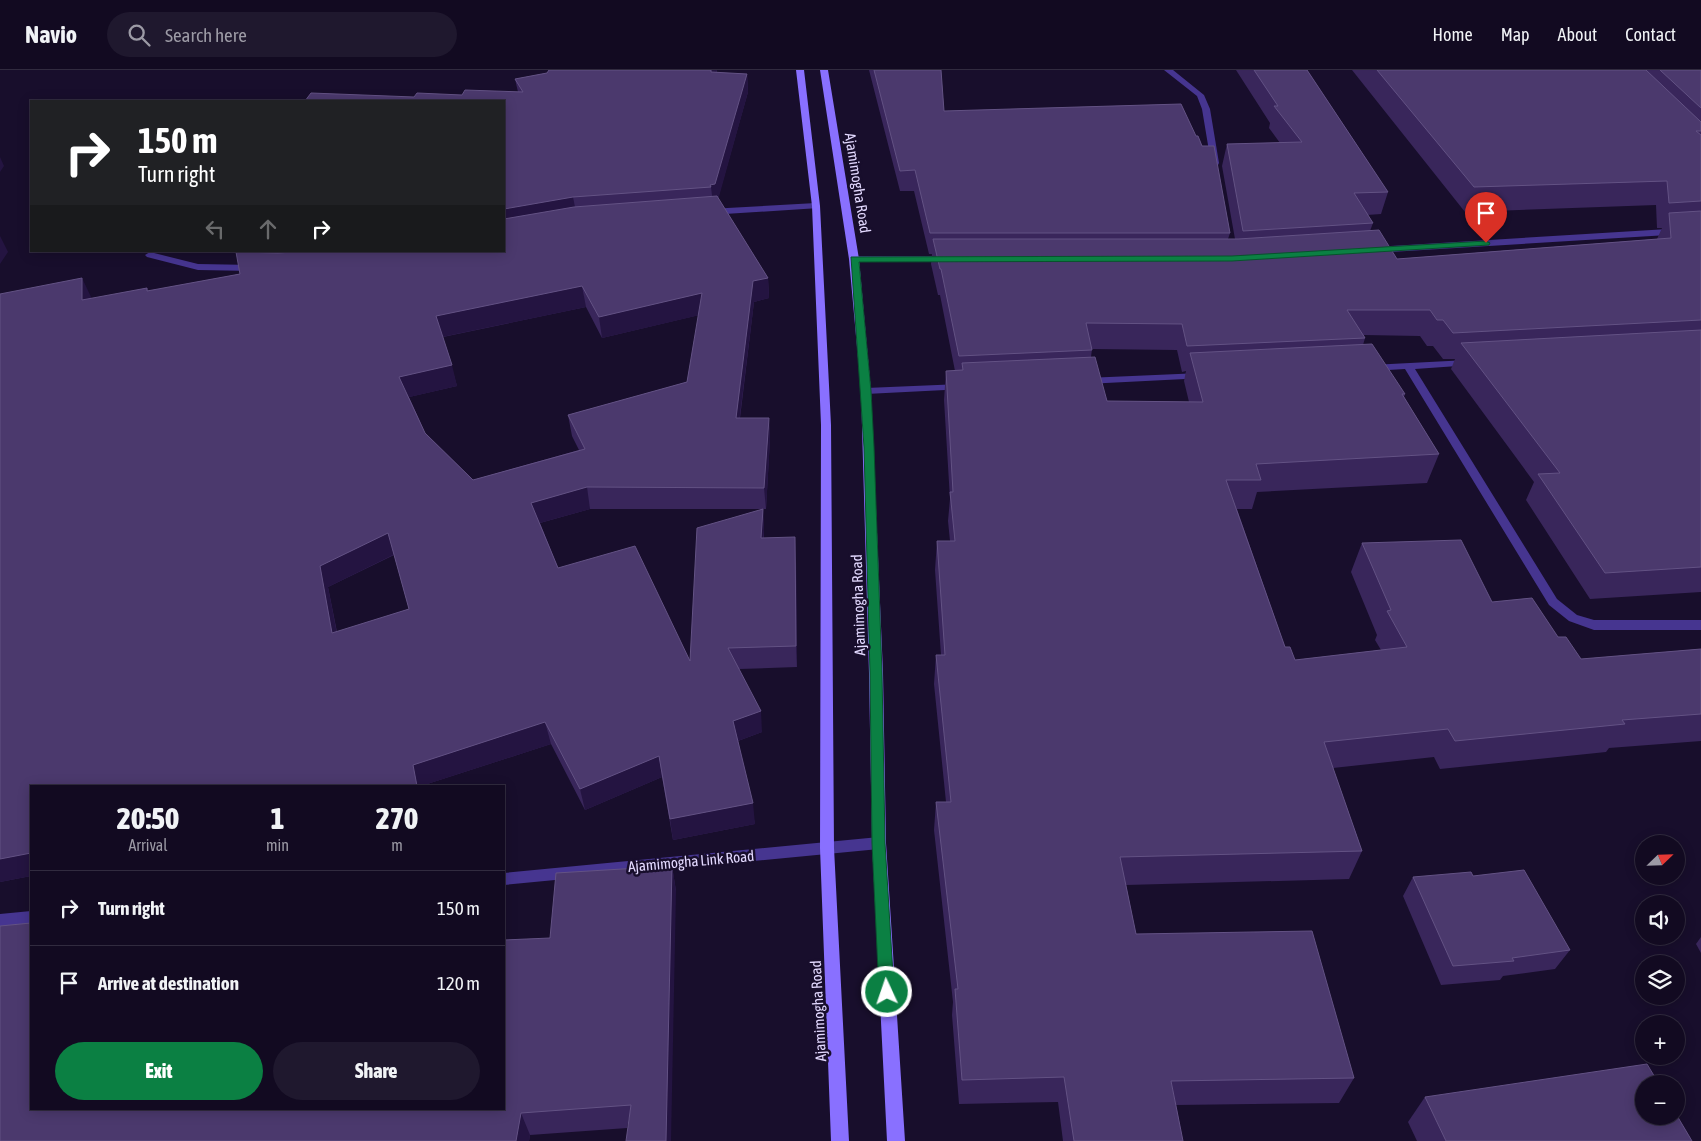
<!DOCTYPE html>
<meta charset="utf-8">
<style>
body{margin:0;font-family:"Asap Condensed",sans-serif;background:#1f182e;color:#f1f3f6;height:100vh;display:flex;flex-direction:column;font-size:19px;white-space:nowrap}
*{box-sizing:border-box;margin:0}
p{font-size:16px;color:#9c9aa5}
.icon{flex:none;width:28px;height:28px;fill:none;stroke:currentColor;stroke-width:2;stroke-linecap:round;stroke-linejoin:round}
.map{position:relative;flex:1;overflow:hidden}
.side{position:absolute;left:30px;top:715px;width:475px;height:325px;display:flex;flex-direction:column;background:#120a21;border-radius:0px;box-shadow:0 2px 12px #0003,0 0 0 1px #312b3f}
.side>*{flex:none}
.hud{position:absolute;left:30px;top:30px;width:475px;height:152px;border-radius:0px;box-shadow:0 2px 12px #0003,0 0 0 1px #312b3f;background:#202124;color:#fff;overflow:hidden}
.needle{width:32px;rotate:67deg}
.tools{position:absolute;left:1635px;top:765px;display:grid;gap:10px}
.tools a{display:grid;place-items:center;width:50px;height:50px;border-radius:50%;background:#120a21;box-shadow:0 2px 12px #0003,0 0 0 1px #312b3f;font-size:25px}
.pin{position:absolute;display:grid;place-items:center;width:42px;height:42px;color:#fff;margin:-51px -21px;border-radius:50% 50% 50% 0;rotate:-45deg;box-shadow:0 0 5px #0007}
.pin .icon{rotate:45deg}
.me{position:absolute;width:55px;margin:-28px;rotate:357deg;stroke-linejoin:round;filter:drop-shadow(0 0 4px #0008)}
.turn{display:flex;align-items:center;gap:18px;height:105px;padding:0 25px;font-size:22px}
.turn .icon{width:65px;height:65px;stroke-width:2.5}
.turn b{display:block;font-size:35px;line-height:42px}
.lanes{display:flex;align-items:center;height:48px;padding:0 25px;background:#0003;justify-content:center;gap:25px;direction:ltr}
.lanes .off{opacity:.35}
.eta{display:flex;justify-content:space-evenly;align-items:center;height:85px;text-align:center}
.eta b{font-size:30px;font-weight:800;line-height:35px}
.primary-button{display:flex;gap:10px;margin-top:auto;padding:10px 25px}
.primary-button a{flex:1;height:58px;border-radius:30px;background:#0b8043;color:#fff;font-size:20px;font-weight:800;line-height:58px;text-align:center}
.primary-button a+a{background:#1f182e;color:#f1f3f6}
ul{padding:0;list-style:none}
li{display:flex;align-items:center;gap:15px;height:75px;padding:0 25px;border-top:1px solid #312b3f}
li div{flex:1}
li b{display:block;font-size:19px}
li em{font-style:normal}
header{display:flex;align-items:center;gap:30px;box-sizing:border-box;height:70px;padding:0 25px;background:#120a21;border-bottom:1px solid #312b3f}
header strong{font-size:24px}
nav{display:flex;gap:28px;margin-inline-start:auto;font-size:18px}
.search{width:350px;height:45px;background:#1f182e;display:flex;align-items:center;gap:12px;box-sizing:border-box;padding:0 18px;border-radius:28px;color:#9c9aa5;font-size:19px}
.map>svg:first-child{display:block}
.lines{fill:none;stroke-linecap:round;stroke-linejoin:round}
.street{fill:#463590;fill-rule:evenodd}
.secondary{fill:#8970ff;fill-rule:evenodd}
.wall{fill:#39265b;fill-rule:evenodd}
.shaded-wall{fill:#241441}
.building{fill:#4b396d;stroke:#635284;fill-rule:evenodd}
.route{fill:#0b8043;stroke:#07532c}
.labels{text-anchor:middle;dominant-baseline:central;stroke-width:5;stroke-linejoin:round;paint-order:stroke}
.street-label{font-size:15px;fill:#e3d9ff;stroke:#180e2c}
</style>
<header>
<strong>Navio</strong>
<div class="search"><svg class="icon" aria-label="search" viewBox="0 0 24 24"><circle cx="10" cy="10" r="6"/><path d="M15 15l6 6"/></svg>Search here</div>
<nav><a>Home</a><a>Map</a><a>About</a><a>Contact</a></nav>
</header>
<div class="map">
<svg width="1701" height="1071" viewBox="0 0 1701 1071">
<rect width="100%" height="100%" fill="#180e2c"/>
<g class="lines">
<!-- street -->
<g class="street">
<polygon points="1164,0 1173,0 1204,25 1210,39 1219,93 1218,95 1211,93 1202,39 1197,26"/>
<polygon points="816,133 820,136 819,138 709,145 704,142 709,139"/>
<polygon points="1701,157 1701,163 1374,183 1369,180 1374,177"/>
<polygon points="150,182 198,194 254,195 259,198 254,201 198,200 147,187 145,185"/>
<polygon points="854,186 947,186 952,189 947,192 851,191 849,189"/>
<polygon points="1468,290 1473,293 1472,295 1415,299 1557,529 1577,545 1594,550 1701,550 1701,560 1594,560 1569,551 1549,535 1405,299 1371,301 1366,298 1371,295"/>
<polygon points="1201,303 1206,306 1205,308 1086,314 1081,311 1086,308"/>
<polygon points="961,314 966,317 965,319 866,324 861,321 866,318"/>
<polygon points="879,767 884,769 886,773 884,777 879,779 504,815 504,803"/>
<polygon points="31,841 31,855 0,858 0,844"/>
</g>
<!-- secondary -->
<g class="secondary">
<polygon points="796,0 804,0 820,136 831,355 834,778 849,1071 831,1071 820,778 821,355 812,136"/>
<polygon points="820,0 828,0 859,189 871,321 883,603 886,773 905,1071 887,1071 872,773 869,603 861,321 849,189"/>
</g>
</g>
<!-- wall -->
<g class="wall">
<path d="M549 0H717V3L747 4 748 22 718 128 768 208 769 228 754 232 740 348H769L770 369 766 439H763L764 460V468L796 489 797 597 739 599 762 662 738 671 755 754 673 770 662 707 585 740 551 674 421 716 31 806 0 812V224L92 229 147 218 148 221 240 204 237 181H504L414 27 462 25 518 22 515 9 547 3ZM586 237 602 268 699 245 687 312 568 345 572 366 579 380 473 410 425 363 409 327 457 316 443 267ZM590 439H761L690 591 558 498 540 453ZM394 485 409 539 337 562 328 517Z"/>
<path d="M869 0H941L944 41 1230 163 1228 169H1235L1222 96 1227 74 1280 73 1269 58 1270 53 1236 0H1307L1388 122 1381 144 1367 145 1373 153 1370 161 1397 189 1657 169 1662 158H1657L1656 135 1465 142 1352 0H1701V522L1590 529 1526 430 1534 412 1451 299 1455 289H1443L1433 276H1427L1420 266 1364 265 1365 268 1363 275 1405 324 1404 327 1439 384 1427 413 1257 422 1252 439H1237L1285 577 1295 590 1381 580 1375 570 1377 565 1351 502 1362 473 1492 532 1558 567 1581 589 1701 579V671L1609 678 1606 682 1440 699 1434 687 1333 698 1362 781 1349 809 1126 815 1136 864 1354 1008 1339 1033 1176 1035 1183 1071H1063L1058 1032 959 1034 952 945 953 932 934 760 936 732H946L934 614 936 585H941L935 500 937 471H950L948 451 950 429 944 330 946 301H955L940 225H938L931 194 932 184H929L914 121H900ZM1092 279 1177 280 1182 302 1186 301 1184 311 1189 332 1107 331 1091 287Z"/>
<polygon points="672,796 676,821 627,1058 530,1065 529,1071 0,1071 31,1039 504,1039 550,868"/>
<polygon points="1473,806 1570,880 1555,899 1503,906 1500,910 1441,915 1403,826 1413,807"/>
<polygon points="1701,867 1701,883 1696,874"/>
<polygon points="1425,1027 1692,1071 1417,1071 1408,1052"/>
</g>
<!-- shaded-wall -->
<g class="shaded-wall">
<polygon points="711,0 717,0 712,21 711,2"/>
<polygon points="747,4 748,22 717,134 713,134 711,117 710,115"/>
<polygon points="0,87 4,96 0,102"/>
<polygon points="573,127 577,147 504,160 504,139"/>
<polygon points="0,166 8,182 0,194"/>
<polygon points="82,208 92,229 82,230"/>
<polygon points="768,208 769,228 754,232 737,369 736,348 753,211"/>
<polygon points="582,216 586,237 442,267 436,246"/>
<polygon points="702,223 704,244 602,268 599,247"/>
<polygon points="452,295 457,316 405,328 399,307"/>
<polygon points="769,348 770,369 766,439 764,418"/>
<polygon points="587,417 590,439 536,454 531,433"/>
<polygon points="763,439 764,460 762,490 761,468"/>
<polygon points="388,463 395,484 328,517 341,585 332,563 320,496"/>
<polygon points="795,467 796,489 797,597 796,576"/>
<polygon points="761,641 762,662 735,672 733,651"/>
<polygon points="545,652 551,674 421,716 417,716 413,695"/>
<polygon points="659,686 662,707 585,740 580,719"/>
<polygon points="753,733 755,754 673,770 670,749"/>
<polygon points="31,783 31,806 0,812 0,789"/>
<polygon points="672,796 676,821 671,1071 666,1071"/>
<polygon points="521,1043 530,1065 529,1071 516,1071"/>
</g>
<!-- building -->
<g class="building">
<polygon points="549,0 711,0 711,2 747,4 715,114 710,115 711,117 573,127 504,139 504,31 305,31 311,23 414,27 417,23 462,25 465,20 523,22 515,9 547,3"/>
<polygon points="874,0 941,0 944,41 1181,34 1196,66 1198,66 1202,76 1214,76 1230,163 930,163 915,100 900,101"/>
<polygon points="1254,0 1307,0 1388,122 1354,123 1373,153 1243,161 1227,74 1302,72 1274,36 1278,36"/>
<polygon points="1377,0 1646,0 1701,52 1701,61 1696,61 1701,65 1701,131 1669,133 1667,111 1474,117"/>
<polygon points="1660,0 1701,0 1701,38"/>
<path d="M717 126 768 208 753 211 736 348H769L764 418 587 417 531 433 558 498 635 476 690 591 697 458 763 439 761 468 795 467 796 576 728 578 761 641 733 651 753 733 670 749 659 686 580 719 545 652 413 695 417 716H31V783L0 789V224L82 208V230L147 218V221L240 204 236 182 278 183 309 181H504V149L574 137ZM582 216 599 247 702 223 687 312 568 345 585 379 473 410 425 363 399 307 452 295 436 246ZM388 463 409 539 332 563 320 496Z"/>
<polygon points="1701,141 1701,250 1453,263 1443,250 1437,250 1430,240 1347,240 1365,268 1187,276 1182,254 1086,253 1092,280 959,286 941,199 940,199 933,169 1238,169 1379,160 1397,189 1671,168 1669,143"/>
<polygon points="1701,260 1701,497 1605,503 1538,404 1560,403 1461,273"/>
<polygon points="1372,274 1405,324 1402,324 1439,384 1256,394 1261,410 1226,410 1285,577 1290,577 1295,590 1407,577 1387,541 1391,540 1362,473 1461,470 1492,532 1532,528 1558,567 1566,567 1581,589 1701,579 1701,644 1622,650 1625,654 1455,671 1448,659 1324,672 1362,781 1120,787 1136,864 1312,861 1354,1008 1171,1011 1183,1071 1074,1071 1064,1007 962,1010 955,919 958,919 936,732 951,732 936,585 945,585 937,471 955,471 950,422 953,422 946,301 963,300 962,293 1095,287 1107,331 1203,332 1190,283"/>
<polygon points="672,796 666,1071 626,1071 631,1035 521,1043 516,1071 0,1071 0,856 31,853 31,1039 504,1039 504,870 550,868 556,803"/>
<polygon points="1524,800 1570,880 1512,888 1514,891 1453,896 1413,807 1471,802 1473,806"/>
<polygon points="1647,994 1659,1014 1644,1014 1644,1046 1676,1046 1676,1044 1692,1071 1446,1071 1425,1027"/>
</g>
<!-- route -->
<polygon class="route" points="1486,171 1490,173 1489,175 1232,191 859,192 871,321 874,377 882,603 885,773 894,922 892,926 887,928 882,926 879,922 872,773 870,603 864,377 851,187 1232,186"/>
<g class="labels">
<!-- street labels -->
<g class="street-label">
<text transform="translate(858 113) rotate(81)">Ajamimogha Road</text>
<text transform="translate(858 535) rotate(-92)">Ajamimogha Road</text>
<text transform="translate(691 791) rotate(-5)">Ajamimogha Link Road</text>
<text transform="translate(818 941) rotate(-93)">Ajamimogha Road</text>
</g>
</g>
</svg>
<div class="tools">
<a><svg class="needle" viewBox="-14 -14 28 28"><path d="M0-13l5 13h-10z" fill="#e53935"/><path d="M0 13l5-13h-10z" fill="#9c9aa5"/></svg></a>
<a><svg class="icon" aria-label="sound" viewBox="0 0 24 24"><path d="M4 9h4l5-4v14l-5-4H4zM17 9q2 3 0 6"/></svg></a>
<a><svg class="icon" aria-label="layers" viewBox="0 0 24 24"><path d="M12 4l9 5-9 5-9-5zM3 14l9 5 9-5"/></svg></a>
<a>+</a>
<a>−</a>
</div>
<div class="pin" style="left:1486px;top:173px;background:#d93025"><svg class="icon" aria-label="arrive" viewBox="0 0 24 24"><path d="M6 21V4h12l-3 4 3 4H6"/></svg></div>
<svg class="me" style="left:887px;top:922px" viewBox="-20 -20 40 40"><circle r="17" fill="#0b8043" stroke="#fff" stroke-width="3"/><path d="M0-11L8 9 0 5-8 9z" fill="#fff"/></svg>
<div class="hud">
<div class="turn"><svg class="icon" aria-label="right" viewBox="0 0 24 24"><path d="M7 20v-9h11M14 6l5 5-5 5"/></svg><div><b>150 m</b>Turn right</div></div>
<div class="lanes"><svg class="icon off" aria-label="left" viewBox="0 0 24 24"><path d="M17 20v-9H6M10 6l-5 5 5 5"/></svg><svg class="icon off" aria-label="ahead" viewBox="0 0 24 24"><path d="M12 20V5M6 11l6-6 6 6"/></svg><svg class="icon" aria-label="right" viewBox="0 0 24 24"><path d="M7 20v-9h11M14 6l5 5-5 5"/></svg></div>
</div>
<section class="side">
<div class="eta">
<div><b>20:50</b><p>Arrival</p></div>
<div><b>1</b><p>min</p></div>
<div><b>270</b><p>m</p></div>
</div>
<ul>
<li><svg class="icon" aria-label="right" viewBox="0 0 24 24"><path d="M7 20v-9h11M14 6l5 5-5 5"/></svg><div><b>Turn right</b></div><em>150 m</em></li>
<li><svg class="icon" aria-label="arrive" viewBox="0 0 24 24"><path d="M6 21V4h12l-3 4 3 4H6"/></svg><div><b>Arrive at destination</b></div><em>120 m</em></li>
</ul>
<div class="primary-button"><a>Exit</a><a>Share</a></div>
</section>
</div>
